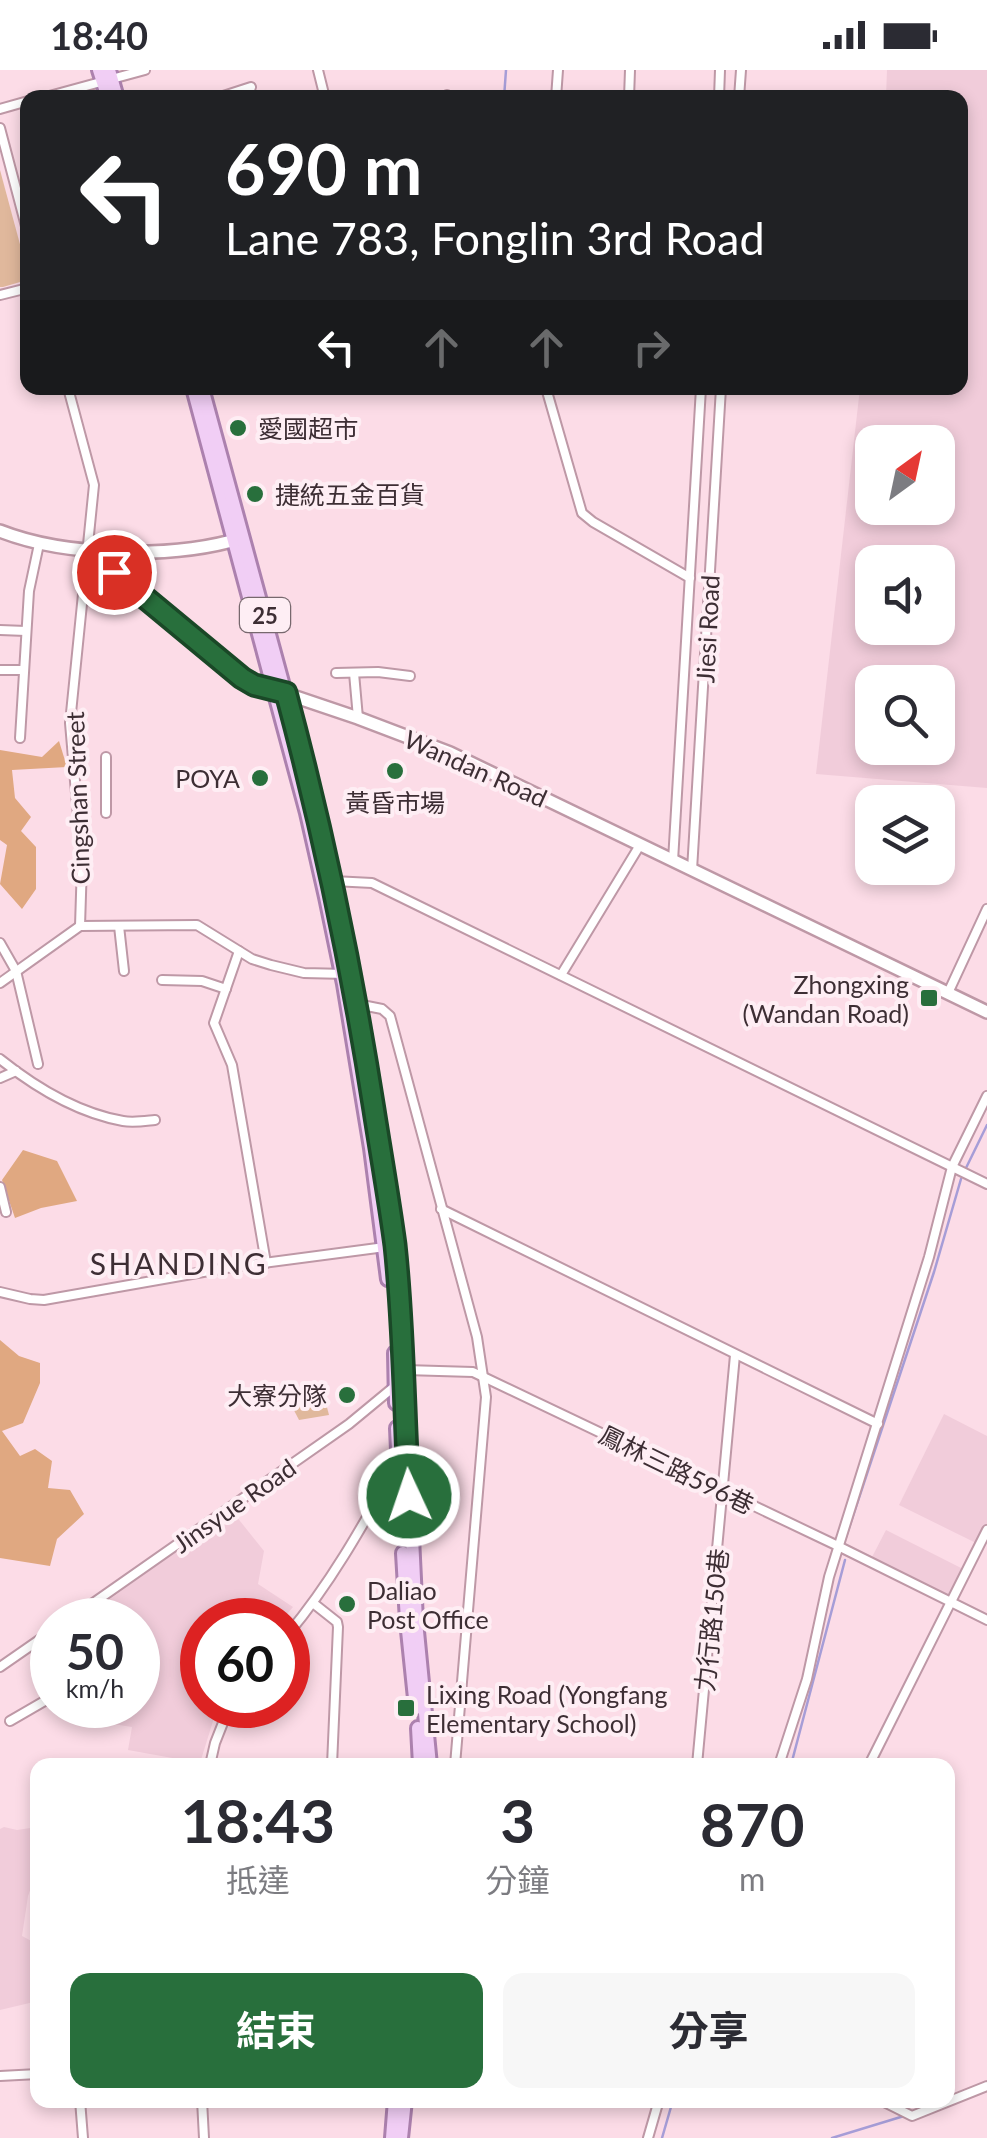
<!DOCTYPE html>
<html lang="zh-TW">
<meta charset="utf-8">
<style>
body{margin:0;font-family:Lato,"Noto Sans TC",sans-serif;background:#f7f7f7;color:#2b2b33;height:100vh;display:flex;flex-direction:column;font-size:38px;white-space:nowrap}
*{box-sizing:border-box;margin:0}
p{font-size:32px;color:#7c7c81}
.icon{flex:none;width:55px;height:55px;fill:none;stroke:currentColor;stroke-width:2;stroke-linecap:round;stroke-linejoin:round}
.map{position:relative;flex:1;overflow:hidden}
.drawer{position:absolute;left:30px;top:1688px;width:925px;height:350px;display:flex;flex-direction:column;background:#fff;border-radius:20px;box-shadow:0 5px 15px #0003}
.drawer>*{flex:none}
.banner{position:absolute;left:20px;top:20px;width:948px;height:305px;border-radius:20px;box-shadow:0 5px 15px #0003;background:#202124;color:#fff;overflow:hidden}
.needle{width:65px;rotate:33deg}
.fabs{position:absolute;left:855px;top:355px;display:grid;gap:20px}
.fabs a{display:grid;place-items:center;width:100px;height:100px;border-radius:20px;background:#fff;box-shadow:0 5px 15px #0003;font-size:50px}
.speed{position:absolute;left:30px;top:1528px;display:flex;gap:20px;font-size:50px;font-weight:700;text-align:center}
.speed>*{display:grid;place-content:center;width:130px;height:130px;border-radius:50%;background:#fff;box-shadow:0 5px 15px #0003;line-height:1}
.speed small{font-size:25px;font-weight:400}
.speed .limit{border:15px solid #d22;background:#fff;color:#111}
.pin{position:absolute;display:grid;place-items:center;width:85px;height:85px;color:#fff;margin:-42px;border:5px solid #fff;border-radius:50%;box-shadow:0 2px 10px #0007}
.me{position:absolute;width:110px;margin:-55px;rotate:357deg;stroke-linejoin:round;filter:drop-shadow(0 0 8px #0008)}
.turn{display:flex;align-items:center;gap:35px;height:210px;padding:0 40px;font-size:45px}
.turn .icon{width:130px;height:130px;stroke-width:2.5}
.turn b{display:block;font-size:70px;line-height:85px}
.lanes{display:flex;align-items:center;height:95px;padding:0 40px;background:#0003;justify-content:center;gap:50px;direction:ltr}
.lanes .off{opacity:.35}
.eta{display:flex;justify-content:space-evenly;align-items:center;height:170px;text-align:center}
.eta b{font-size:60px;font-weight:700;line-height:70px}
.button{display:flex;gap:20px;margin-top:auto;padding:20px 40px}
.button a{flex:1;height:115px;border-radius:20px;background:#286f3c;color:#fff;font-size:40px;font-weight:700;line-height:115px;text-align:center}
.button a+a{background:#f7f7f7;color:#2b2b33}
.status{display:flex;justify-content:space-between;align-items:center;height:70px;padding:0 50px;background:#fff;direction:ltr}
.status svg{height:28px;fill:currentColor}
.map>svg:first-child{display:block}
.built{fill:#f1ccda;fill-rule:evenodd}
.green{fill:#e0b89c}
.forest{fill:#e0a881}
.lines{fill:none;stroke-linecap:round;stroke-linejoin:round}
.stream{stroke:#a69dd7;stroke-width:2.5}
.street-casing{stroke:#be98a6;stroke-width:12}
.secondary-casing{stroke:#be98a6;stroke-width:16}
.primary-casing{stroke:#ac81ae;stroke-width:18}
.street{stroke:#fff;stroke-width:8}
.secondary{stroke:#fff;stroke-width:11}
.primary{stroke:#f1cef5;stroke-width:12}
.route-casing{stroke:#1a4827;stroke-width:25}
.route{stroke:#286f3c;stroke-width:18}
.poi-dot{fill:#286f3c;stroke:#feeef4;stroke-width:4}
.labels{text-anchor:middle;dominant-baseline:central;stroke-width:8;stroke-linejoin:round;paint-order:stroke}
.shield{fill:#feeef4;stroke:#77686e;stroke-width:2.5}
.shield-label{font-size:22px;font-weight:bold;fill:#3d2e34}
.poi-label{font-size:25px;fill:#3d2e34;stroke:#feeef4;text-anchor:start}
.street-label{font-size:25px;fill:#3d2e34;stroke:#feeef4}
.quarter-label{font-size:30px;letter-spacing:2.5px;fill:#3d2e34;stroke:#feeef4}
</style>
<div class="status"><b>18:40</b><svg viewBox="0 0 49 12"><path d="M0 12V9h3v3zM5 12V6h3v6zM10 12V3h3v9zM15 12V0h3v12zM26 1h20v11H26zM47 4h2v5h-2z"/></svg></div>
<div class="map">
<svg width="987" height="2068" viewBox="0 0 987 2068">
<rect width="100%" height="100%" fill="#fcdce7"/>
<!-- built -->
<g class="built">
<path d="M887 0H987V718L816 704 860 318H960V28L886 27ZM872 372H938V438H872ZM872 492H938V558H872ZM872 612H938V678H872Z"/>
<polygon points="944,1344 987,1366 987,1456 978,1474 899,1435"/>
<polygon points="232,1441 264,1481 258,1514 293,1537 282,1550 202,1550 202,1635 218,1635 200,1693 128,1680 132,1657 61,1646 61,1635 138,1635 138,1550 81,1550"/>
<polygon points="886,1460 965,1500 950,1529 871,1489"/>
<polygon points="4,1757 17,1760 37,1757 37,1801 28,1826 22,1866 37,1874 38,1931 0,1940 0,1759"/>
</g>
<!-- green -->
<g class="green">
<polygon points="0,100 28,204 27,210 3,217 0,217"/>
<polygon points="282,1317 322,1318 329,1345 299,1350"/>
</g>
<!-- forest -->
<g class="forest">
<polygon points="59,671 67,697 12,700 15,728 31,747 21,761 36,777 36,819 22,839 0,814 7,775 0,770 0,680 42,687"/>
<polygon points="23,1080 57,1091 77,1131 41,1138 15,1148 2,1110"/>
<polygon points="0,1270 19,1286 40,1293 40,1313 23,1353 2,1361 20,1386 35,1379 52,1391 48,1418 70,1420 84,1444 57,1469 50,1496 0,1488"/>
</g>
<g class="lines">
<!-- stream -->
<g class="stream">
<polyline points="504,28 506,0"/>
<polyline points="966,1098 987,1055"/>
<polyline points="846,1467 934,1202 961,1109"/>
<polyline points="791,1695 845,1490"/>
<polyline points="662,2068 673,2030"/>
<polyline points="832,2068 904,2046"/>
</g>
<defs>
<g id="street">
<polyline points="318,0 325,28"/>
<polyline points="42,28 145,0"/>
<polyline points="217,28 251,17"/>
<polyline points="447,28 447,25"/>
<polyline points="556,28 558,0"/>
<polyline points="629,28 630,0"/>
<polyline points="719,28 720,0"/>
<polyline points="739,28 741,0"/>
<polyline points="0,39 28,31"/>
<polyline points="0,58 28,164"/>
<polyline points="0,225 28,218"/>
<polyline points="68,318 94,415 70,653 82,793 80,856"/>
<polyline points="546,318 582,443 593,452 690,508"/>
<polyline points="88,480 242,608 254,615 274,620"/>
<polyline points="0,560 26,561"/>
<polyline points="0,600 24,600"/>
<polyline points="336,603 378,602 410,606"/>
<polyline points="354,603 358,648"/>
<polyline points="20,668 29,521 39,474"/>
<polyline points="106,687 106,743"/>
<polyline points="673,791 701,318"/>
<polyline points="692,800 721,318"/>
<polyline points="333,811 372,813 987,1114"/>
<polyline points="119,856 124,901"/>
<polyline points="0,873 16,901 38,994"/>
<polyline points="239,881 214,953 232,995 266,1193"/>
<polyline points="561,905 640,775"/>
<polyline points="162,910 202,911 226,919"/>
<polyline points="0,913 80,856 197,855 252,889 271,895 304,903 346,904"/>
<polyline points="948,923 987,839"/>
<polyline points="357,934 382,939 390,946 477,1267 486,1327 455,1695"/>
<path d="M0 989C35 1017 78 1043 123 1051 133 1053 145 1051 155 1050"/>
<polyline points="0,1008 16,1001"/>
<polyline points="0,1117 6,1142"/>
<polyline points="441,1139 878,1354"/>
<polyline points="0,1222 30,1229 44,1230 226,1198 385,1177"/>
<polyline points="405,1300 473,1302 838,1476 987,1550"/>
<polyline points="313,1533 337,1552 338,1557 332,1695"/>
<polyline points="69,1550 349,1354 395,1316"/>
<path d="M288 1564C331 1513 363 1455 396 1396"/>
<polyline points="0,1597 52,1561"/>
<polyline points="10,1651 48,1629"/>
<polyline points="210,1695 215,1673 230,1635"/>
<polyline points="697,1695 735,1285"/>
<polyline points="779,1695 807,1609 829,1507 929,1187 952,1097 987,1026"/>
<polyline points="869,1695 987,1460"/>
<polyline points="0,2006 38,2004"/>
<polyline points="80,2030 83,2068"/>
<polyline points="202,2030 204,2068"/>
<polyline points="880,2030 912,2046 987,2016"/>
<polyline points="648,2068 659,2030"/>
</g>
<g id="secondary">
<path d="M0 461C66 487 174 489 242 468"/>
<polyline points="281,622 358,648 450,683 987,942"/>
</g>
<g id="primary">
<polyline points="99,0 108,28"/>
<polyline points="109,0 117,28"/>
<polyline points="193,318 307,743 326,827 344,914 371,1078 388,1209"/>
<polyline points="202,318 317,741 357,934 394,1175 404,1300 416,1551 430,1695"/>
<polyline points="395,1283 396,1333"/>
<polyline points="397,1358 400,1423"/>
<polyline points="403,1483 407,1551 416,1638"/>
<polyline points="418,1658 420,1695"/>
<polyline points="392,2068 395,2030"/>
<polyline points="401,2068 405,2030"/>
</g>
</defs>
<!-- street casing -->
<use href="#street" class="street-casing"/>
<!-- secondary casing -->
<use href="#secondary" class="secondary-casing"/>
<!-- primary casing -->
<use href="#primary" class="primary-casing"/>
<!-- street -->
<use href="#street" class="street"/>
<!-- secondary -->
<use href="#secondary" class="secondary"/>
<!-- primary -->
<use href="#primary" class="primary"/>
</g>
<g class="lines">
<defs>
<path id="route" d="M114 502 242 608 254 615 286 623C323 761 352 899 374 1040 381 1085 389 1130 395 1175 404 1259 404 1343 409 1426"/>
</defs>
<!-- route casing -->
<use href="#route" class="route-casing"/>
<!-- route -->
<use href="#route" class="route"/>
</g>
<!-- markers -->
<g class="poi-dot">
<circle cx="238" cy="358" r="10"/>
<circle cx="255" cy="424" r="10"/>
<circle cx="395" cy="701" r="10"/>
<circle cx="260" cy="708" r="10"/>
<rect x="919" y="918" width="20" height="20" rx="5"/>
<circle cx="347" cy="1325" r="10"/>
<circle cx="347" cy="1534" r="10"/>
<rect x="396" y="1628" width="20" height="20" rx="5"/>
</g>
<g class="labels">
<!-- shield labels -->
<rect class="shield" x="240" y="528" width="50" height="34" rx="8"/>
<g class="shield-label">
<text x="265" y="545">25</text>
</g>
<!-- poi labels -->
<g class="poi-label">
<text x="258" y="358">愛國超市</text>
<text x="275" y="424">捷統五金百貨</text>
<text x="240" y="708" text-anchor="end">POYA</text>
<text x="395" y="732" text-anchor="middle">黃昏市場</text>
<text x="909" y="914" text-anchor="end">Zhongxing<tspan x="909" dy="29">(Wandan Road)</tspan></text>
<text x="327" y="1325" text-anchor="end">大寮分隊</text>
<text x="367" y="1520">Daliao<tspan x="367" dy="29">Post Office</tspan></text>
<text x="426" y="1624">Lixing Road (Yongfang<tspan x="426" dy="29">Elementary School)</tspan></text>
</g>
<!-- street labels -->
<g class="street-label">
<text transform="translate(707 559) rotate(-87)">Jiesi Road</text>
<text transform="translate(476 698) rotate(24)">Wandan Road</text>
<text transform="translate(77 728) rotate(-92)">Cingshan Street</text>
<text transform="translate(677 1399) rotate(26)">鳳林三路596巷</text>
<text transform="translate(234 1435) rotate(-35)">Jinsyue Road</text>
<text transform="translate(711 1550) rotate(-84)">力行路150巷</text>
</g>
<!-- quarter labels -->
<g class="quarter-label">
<text x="179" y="1193">SHANDING</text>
</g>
</g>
</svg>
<div class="fabs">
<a><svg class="needle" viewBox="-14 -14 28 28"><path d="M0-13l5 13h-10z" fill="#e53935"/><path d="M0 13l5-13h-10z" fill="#7c7c81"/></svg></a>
<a><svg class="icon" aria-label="sound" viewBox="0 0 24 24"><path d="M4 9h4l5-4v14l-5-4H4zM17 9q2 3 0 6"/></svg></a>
<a><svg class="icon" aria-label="search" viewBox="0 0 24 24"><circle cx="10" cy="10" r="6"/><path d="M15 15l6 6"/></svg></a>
<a><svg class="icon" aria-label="layers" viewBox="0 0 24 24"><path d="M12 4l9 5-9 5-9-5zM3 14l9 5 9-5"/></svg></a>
</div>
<div class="speed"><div>50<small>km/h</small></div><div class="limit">60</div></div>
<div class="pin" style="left:114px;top:502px;background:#d93025"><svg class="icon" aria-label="arrive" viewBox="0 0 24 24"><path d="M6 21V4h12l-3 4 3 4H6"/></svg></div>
<svg class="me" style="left:409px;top:1426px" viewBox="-20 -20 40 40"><circle r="17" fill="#286f3c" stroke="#fff" stroke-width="3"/><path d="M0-11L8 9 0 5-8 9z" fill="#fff"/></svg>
<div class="banner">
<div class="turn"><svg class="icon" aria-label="left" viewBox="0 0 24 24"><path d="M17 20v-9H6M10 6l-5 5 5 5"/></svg><div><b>690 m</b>Lane 783, Fonglin 3rd Road</div></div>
<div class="lanes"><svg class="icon" aria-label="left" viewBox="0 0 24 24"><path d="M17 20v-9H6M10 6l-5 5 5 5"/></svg><svg class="icon off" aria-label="ahead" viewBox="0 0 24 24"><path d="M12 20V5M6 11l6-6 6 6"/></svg><svg class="icon off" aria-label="ahead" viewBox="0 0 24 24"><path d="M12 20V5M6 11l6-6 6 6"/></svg><svg class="icon off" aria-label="right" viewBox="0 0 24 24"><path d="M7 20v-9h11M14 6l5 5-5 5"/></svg></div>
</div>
<section class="drawer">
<div class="eta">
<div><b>18:43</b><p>抵達</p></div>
<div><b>3</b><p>分鐘</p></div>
<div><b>870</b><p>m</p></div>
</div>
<div class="button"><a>結束</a><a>分享</a></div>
</section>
</div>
